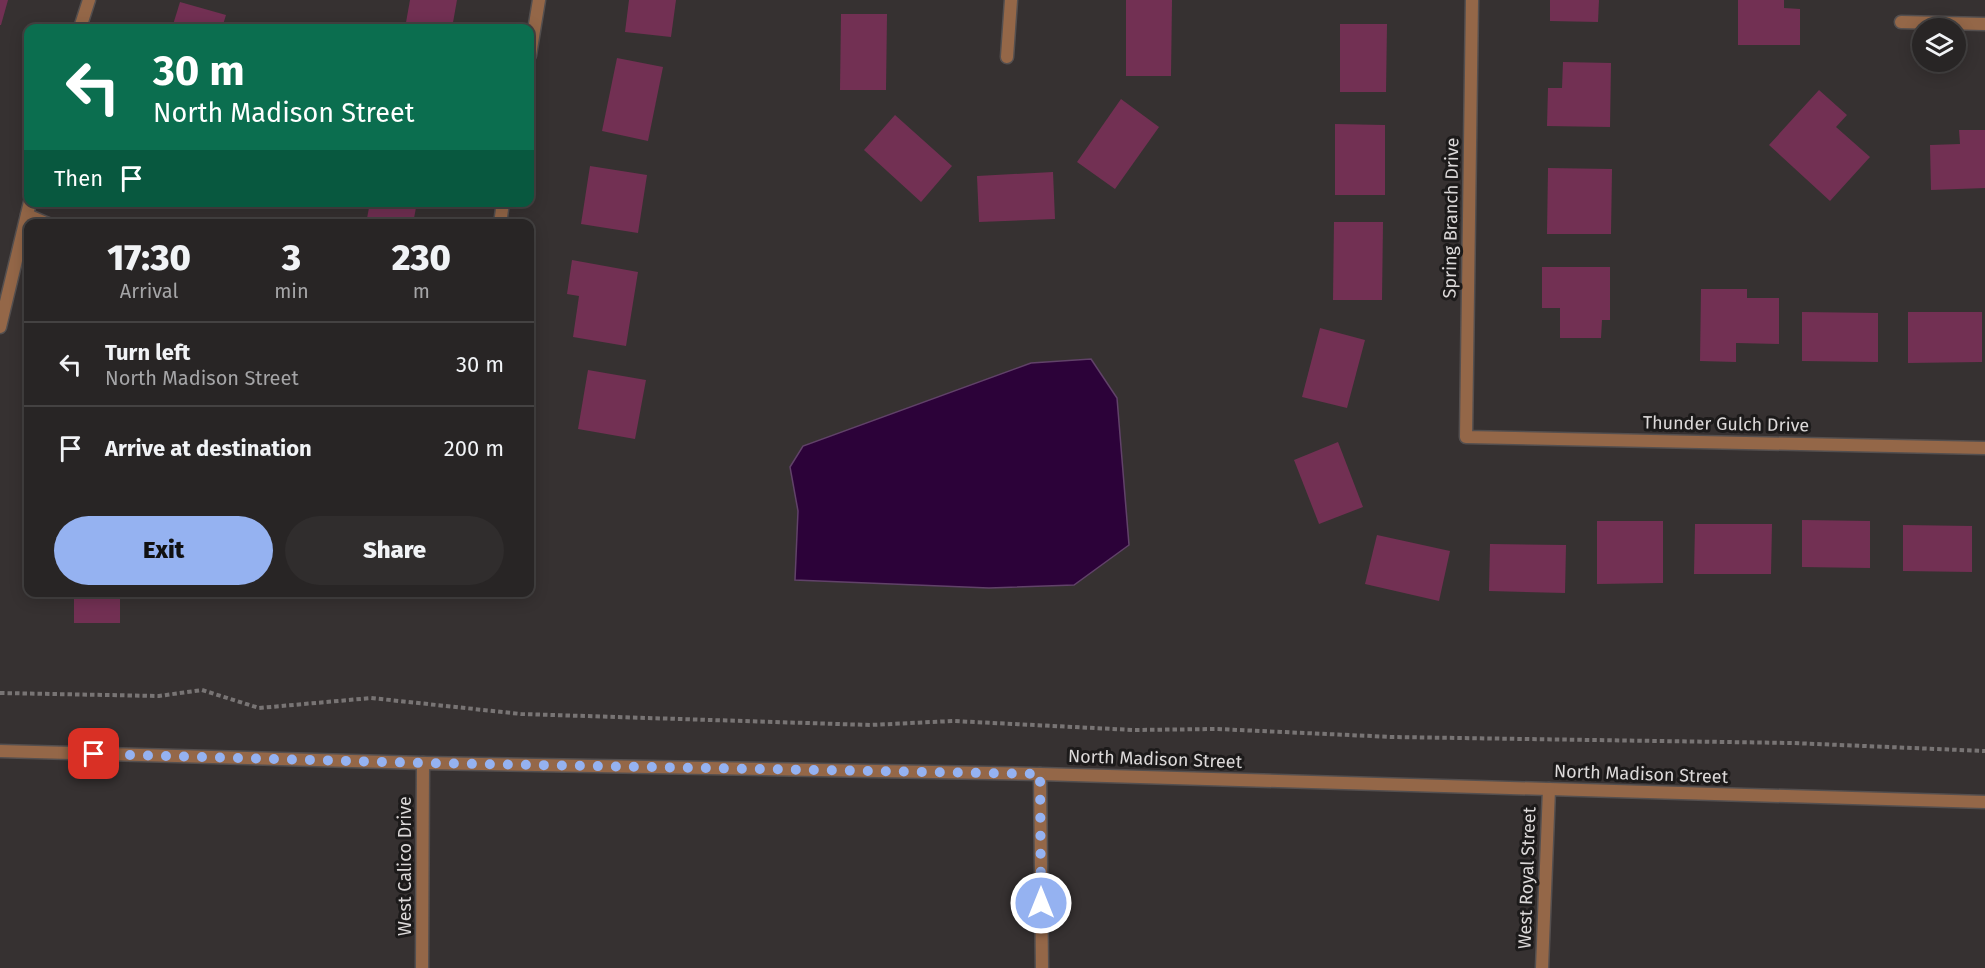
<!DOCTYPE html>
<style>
body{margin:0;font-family:"Fira Sans",sans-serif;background:#302d2d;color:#f1f3f6;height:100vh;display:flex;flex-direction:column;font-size:22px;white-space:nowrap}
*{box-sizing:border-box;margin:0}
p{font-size:20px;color:#a5a5a7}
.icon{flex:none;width:33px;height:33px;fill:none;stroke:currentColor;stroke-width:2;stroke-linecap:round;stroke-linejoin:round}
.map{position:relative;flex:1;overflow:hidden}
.details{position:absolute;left:24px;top:219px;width:510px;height:378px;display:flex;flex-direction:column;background:#282525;border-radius:12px;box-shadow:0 3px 15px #0003,0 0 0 2px #444242}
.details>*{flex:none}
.guide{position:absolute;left:24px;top:24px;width:510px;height:183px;border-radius:12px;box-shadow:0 3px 15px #0003,0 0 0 2px #444242;background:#0b6e4f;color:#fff;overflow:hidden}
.buttons{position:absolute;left:1912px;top:18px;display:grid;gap:12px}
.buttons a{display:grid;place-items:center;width:54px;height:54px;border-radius:50%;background:#282525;box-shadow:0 3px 15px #0003,0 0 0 2px #444242;font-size:30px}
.pin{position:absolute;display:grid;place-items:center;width:51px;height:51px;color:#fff;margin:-26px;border-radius:12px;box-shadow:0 3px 9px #0006}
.me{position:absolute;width:66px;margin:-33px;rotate:0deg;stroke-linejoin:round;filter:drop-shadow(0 0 4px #0008)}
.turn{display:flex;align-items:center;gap:21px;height:126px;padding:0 30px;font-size:27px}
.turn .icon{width:78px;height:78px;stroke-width:2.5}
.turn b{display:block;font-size:42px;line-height:51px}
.then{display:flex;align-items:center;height:57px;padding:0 30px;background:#0003;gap:12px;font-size:22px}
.eta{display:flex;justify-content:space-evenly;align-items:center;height:102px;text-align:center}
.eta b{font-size:36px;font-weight:800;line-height:42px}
.action{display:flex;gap:12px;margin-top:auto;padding:12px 30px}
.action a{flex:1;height:69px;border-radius:36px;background:#95b2f1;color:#111;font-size:24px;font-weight:800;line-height:69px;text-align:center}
.action a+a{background:#302d2d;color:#f1f3f6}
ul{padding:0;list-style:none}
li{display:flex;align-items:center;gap:18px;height:84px;padding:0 30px;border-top:2px solid #444242}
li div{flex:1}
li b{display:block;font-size:22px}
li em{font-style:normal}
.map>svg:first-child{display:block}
.water{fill:#2c0239;stroke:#614269;stroke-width:1.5}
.building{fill:#723053}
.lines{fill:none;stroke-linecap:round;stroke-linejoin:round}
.minor-casing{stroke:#544f4f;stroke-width:15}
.path{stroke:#787474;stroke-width:4;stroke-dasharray:4.5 3;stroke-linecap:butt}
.minor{stroke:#946748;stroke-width:12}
.route{stroke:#95b2f1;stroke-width:10;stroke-dasharray:0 18}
.labels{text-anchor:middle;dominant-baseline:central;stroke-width:6;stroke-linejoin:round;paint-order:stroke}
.street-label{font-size:18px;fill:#dcd9d9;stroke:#1c1a1a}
</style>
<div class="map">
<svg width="1985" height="968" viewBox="0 0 1985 968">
<rect width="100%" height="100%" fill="#363131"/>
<!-- water -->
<polygon class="water" points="1091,359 1117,398 1129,545 1074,585 989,588 795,580 798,511 790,467 803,446 1031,363"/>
<!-- building -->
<g class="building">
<polygon points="0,0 8,0 1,25 0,25"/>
<polygon points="410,0 457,0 452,28 405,28"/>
<polygon points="629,0 676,0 671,37 625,32"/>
<polygon points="1126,0 1172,0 1171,76 1126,76"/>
<polygon points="1550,0 1599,0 1598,22 1550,21"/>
<polygon points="1738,0 1784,0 1784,8 1800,9 1800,45 1738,45"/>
<polygon points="180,2 226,15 222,28 172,28"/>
<polygon points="841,14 887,14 886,90 840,90"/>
<polygon points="1340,24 1387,24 1386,92 1340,92"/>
<polygon points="617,58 663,67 648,141 602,131"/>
<polygon points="1563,62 1611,63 1610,127 1547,126 1548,88 1562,88"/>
<polygon points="1819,90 1847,115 1836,127 1870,157 1830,201 1769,145"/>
<polygon points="1121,99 1159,127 1115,189 1077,162"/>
<polygon points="895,115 952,166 921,202 864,150"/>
<polygon points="1335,124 1385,125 1385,195 1335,195"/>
<polygon points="1959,130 1985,130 1985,188 1931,190 1930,145 1960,144"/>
<polygon points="590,166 647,175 638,233 581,224"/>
<polygon points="1548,168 1612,169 1611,234 1547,234"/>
<polygon points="1053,172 1055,219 979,222 977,176"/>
<polygon points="370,202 417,202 413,224 366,224"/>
<polygon points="1334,222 1383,222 1382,300 1333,300"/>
<polygon points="572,260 638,272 626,346 573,337 579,296 567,294"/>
<polygon points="1542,267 1610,267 1610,320 1602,320 1601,338 1560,338 1560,308 1542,308"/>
<polygon points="1701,289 1747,289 1747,298 1779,298 1779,344 1736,343 1736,362 1700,361"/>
<polygon points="1802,312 1878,313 1878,362 1802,361"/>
<polygon points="1908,312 1982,312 1982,362 1908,363"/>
<polygon points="1320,328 1365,340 1347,408 1302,397"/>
<polygon points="588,370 646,380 635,439 578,429"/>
<polygon points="1338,442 1363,507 1319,524 1294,460"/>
<polygon points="1802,520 1870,521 1870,568 1802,567"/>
<polygon points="1597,521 1663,521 1663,583 1597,584"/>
<polygon points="1695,524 1772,524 1771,574 1694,574"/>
<polygon points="1903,525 1972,526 1972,572 1903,571"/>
<polygon points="1377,535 1450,551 1439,601 1365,584"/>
<polygon points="1490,544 1566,545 1565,593 1489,591"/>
<rect x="74" y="592" width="46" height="31"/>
</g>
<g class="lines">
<defs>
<g id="minor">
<polyline points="1472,0 1466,437 1985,448"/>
<polyline points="1901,22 1985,24"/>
<polyline points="80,28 89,0"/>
<polyline points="530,55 539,0"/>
<polyline points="1007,57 1011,0"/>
<polyline points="27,215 48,224"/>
<polyline points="500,224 503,202"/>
<polyline points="0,327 30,202"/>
<polyline points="0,751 423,763 1040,774 1985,802"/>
<polyline points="1040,774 1042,968"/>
<polyline points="422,968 423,763"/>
<polyline points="1542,968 1549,789"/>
</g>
</defs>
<!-- minor casing -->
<use href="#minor" class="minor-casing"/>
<!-- path -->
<polyline class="path" points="0,693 159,696 202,690 259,708 371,698 521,714 870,725 953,721 1133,730 1217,729 1392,737 1792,743 1985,751"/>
<!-- minor -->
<use href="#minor" class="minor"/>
</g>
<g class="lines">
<!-- route -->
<polyline class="route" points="94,754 423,763 1040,774 1041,903"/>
</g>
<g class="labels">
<!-- street labels -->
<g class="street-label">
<text transform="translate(1451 218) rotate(-89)">Spring Branch Drive</text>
<text transform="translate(1726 424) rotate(1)">Thunder Gulch Drive</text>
<text transform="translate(1155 759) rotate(2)">North Madison Street</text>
<text transform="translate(1641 774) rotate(2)">North Madison Street</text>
<text transform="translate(405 866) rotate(-90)">West Calico Drive</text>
<text transform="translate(1527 878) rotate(-88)">West Royal Street</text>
</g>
</g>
</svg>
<div class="buttons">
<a><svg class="icon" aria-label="layers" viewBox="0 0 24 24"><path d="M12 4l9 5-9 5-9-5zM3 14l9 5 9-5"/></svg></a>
</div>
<div class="pin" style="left:94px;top:754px;background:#d93025"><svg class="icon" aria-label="arrive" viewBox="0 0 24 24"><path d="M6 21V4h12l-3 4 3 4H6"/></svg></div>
<svg class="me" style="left:1041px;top:903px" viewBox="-20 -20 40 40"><circle r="17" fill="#95b2f1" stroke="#fff" stroke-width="3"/><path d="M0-11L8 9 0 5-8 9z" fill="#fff"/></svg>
<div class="guide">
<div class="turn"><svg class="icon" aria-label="left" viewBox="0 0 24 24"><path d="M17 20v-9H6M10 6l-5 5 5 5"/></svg><div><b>30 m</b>North Madison Street</div></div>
<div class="then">Then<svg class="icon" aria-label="arrive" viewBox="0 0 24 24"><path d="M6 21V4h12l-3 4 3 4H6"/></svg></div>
</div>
<section class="details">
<div class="eta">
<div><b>17:30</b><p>Arrival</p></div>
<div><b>3</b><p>min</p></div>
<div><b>230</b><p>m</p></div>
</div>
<ul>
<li><svg class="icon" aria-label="left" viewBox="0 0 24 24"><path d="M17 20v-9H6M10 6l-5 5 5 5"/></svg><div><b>Turn left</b><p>North Madison Street</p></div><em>30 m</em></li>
<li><svg class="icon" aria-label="arrive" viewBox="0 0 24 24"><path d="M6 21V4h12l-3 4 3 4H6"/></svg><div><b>Arrive at destination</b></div><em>200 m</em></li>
</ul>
<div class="action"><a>Exit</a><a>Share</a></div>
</section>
</div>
